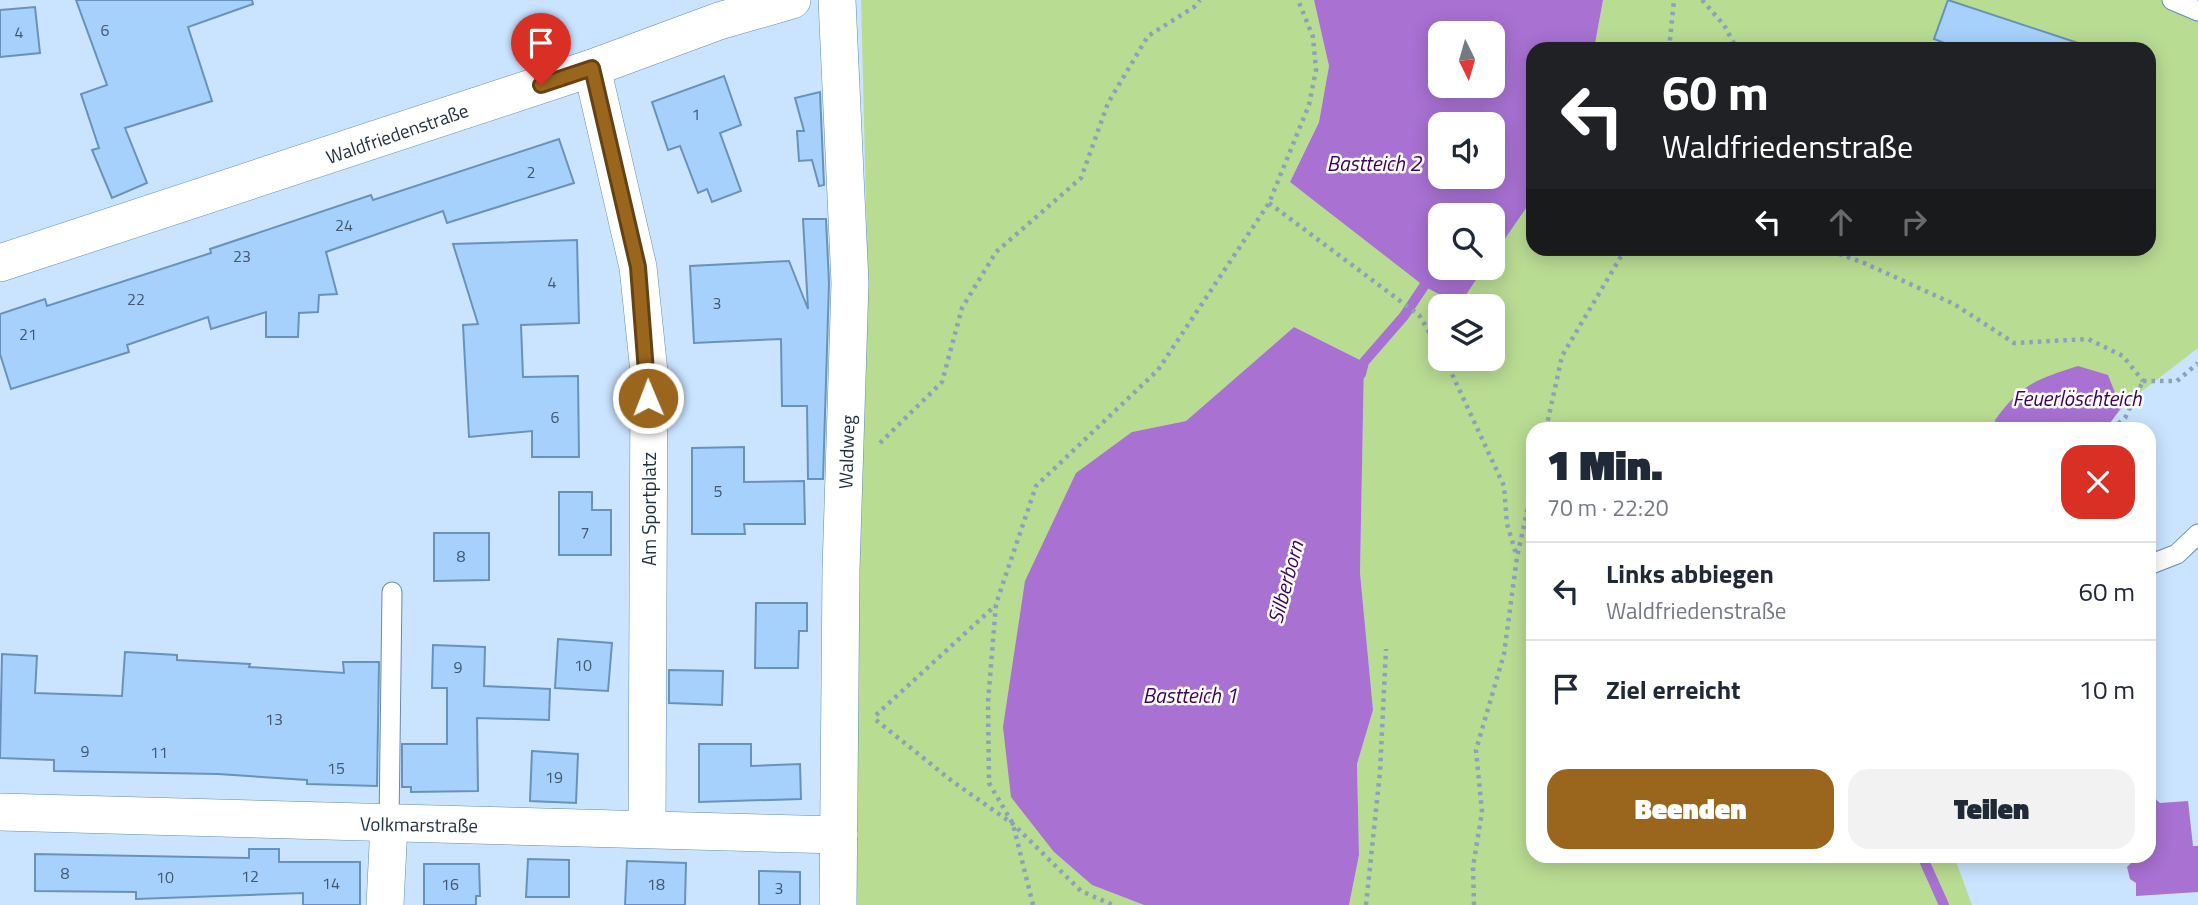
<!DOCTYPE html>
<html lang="de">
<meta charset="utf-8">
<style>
body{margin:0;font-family:"Titillium Web",sans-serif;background:#f2f2f3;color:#1f2937;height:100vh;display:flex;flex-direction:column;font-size:26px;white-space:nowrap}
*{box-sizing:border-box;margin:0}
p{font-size:23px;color:#747a83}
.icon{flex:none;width:38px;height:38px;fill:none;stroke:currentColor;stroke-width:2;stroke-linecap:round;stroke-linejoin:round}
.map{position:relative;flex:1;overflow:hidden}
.drawer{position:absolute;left:1526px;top:422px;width:630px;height:441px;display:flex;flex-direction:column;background:#fff;border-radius:21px;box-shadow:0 4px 18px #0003}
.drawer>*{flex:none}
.guide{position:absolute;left:1526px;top:42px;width:630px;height:214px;border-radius:21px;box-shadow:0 4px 18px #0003;background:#202124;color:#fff;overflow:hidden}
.needle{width:46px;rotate:175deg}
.buttons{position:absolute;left:1428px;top:21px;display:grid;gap:14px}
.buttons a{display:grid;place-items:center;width:77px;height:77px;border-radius:14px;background:#fff;box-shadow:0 4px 18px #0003;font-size:35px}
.pin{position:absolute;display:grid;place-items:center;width:60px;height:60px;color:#fff;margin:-72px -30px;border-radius:50% 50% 50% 0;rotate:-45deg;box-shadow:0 0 7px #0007}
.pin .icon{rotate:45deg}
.me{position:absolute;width:77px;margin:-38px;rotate:359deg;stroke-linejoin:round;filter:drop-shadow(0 0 5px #0008)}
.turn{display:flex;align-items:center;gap:24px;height:147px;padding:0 21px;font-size:32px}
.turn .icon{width:91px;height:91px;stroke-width:2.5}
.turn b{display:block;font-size:49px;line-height:60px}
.lanes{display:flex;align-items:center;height:66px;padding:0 21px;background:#0003;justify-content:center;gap:35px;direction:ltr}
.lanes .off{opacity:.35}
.round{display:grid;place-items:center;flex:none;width:74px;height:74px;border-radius:21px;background:#f2f2f3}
.head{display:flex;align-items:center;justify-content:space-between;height:119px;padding:0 21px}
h1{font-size:42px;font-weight:800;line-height:52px}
.primary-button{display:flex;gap:14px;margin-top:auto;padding:14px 21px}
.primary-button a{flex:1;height:80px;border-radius:21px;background:#9a651d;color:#fff;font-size:28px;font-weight:800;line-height:80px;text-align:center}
.primary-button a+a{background:#f2f2f3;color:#1f2937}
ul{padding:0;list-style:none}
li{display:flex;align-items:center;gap:21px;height:98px;padding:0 21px;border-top:2px solid #e0e1e3}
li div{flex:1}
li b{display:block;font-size:26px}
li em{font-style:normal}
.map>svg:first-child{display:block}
.green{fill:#b9dc93;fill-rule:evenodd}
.water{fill:#a871d2;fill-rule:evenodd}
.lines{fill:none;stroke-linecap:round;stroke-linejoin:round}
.stream{stroke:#a871d2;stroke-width:10}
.building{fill:#a6d1fd;stroke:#6992bb;stroke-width:2}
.service-casing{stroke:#628bb3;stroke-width:21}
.minor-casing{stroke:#628bb3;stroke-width:38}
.path{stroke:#8ba2b9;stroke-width:4.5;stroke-dasharray:3.5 5;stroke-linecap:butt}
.service{stroke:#fff;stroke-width:19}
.minor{stroke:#fff;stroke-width:37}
.route-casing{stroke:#644213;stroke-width:18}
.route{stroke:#9a651d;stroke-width:12}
.labels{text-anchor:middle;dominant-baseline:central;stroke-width:5;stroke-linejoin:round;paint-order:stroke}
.number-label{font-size:16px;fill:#415870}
.street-label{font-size:19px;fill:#1f3041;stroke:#fff}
.water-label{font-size:21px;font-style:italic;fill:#3f005e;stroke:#fff}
</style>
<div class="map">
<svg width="2198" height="905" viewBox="0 0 2198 905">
<rect width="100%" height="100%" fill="#cae4ff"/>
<!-- green -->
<path class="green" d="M861 0H1314L1329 66 1319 121 1290 182 1459 305 1484 268H1493V256L1533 198V248H2149V49H1594L1603 0H2163L2198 15V348L2128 402 2104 429H1533V856H1954L1972 905H1349L1359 855 1357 764 1373 710 1360 573 1364 362 1294 327 1186 421 1132 432 1054 852 1092 885 1144 905H847L868 285ZM1440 306H1493V359H1440Z"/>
<!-- water -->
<g class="water">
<path d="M1314 0H1603L1594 49H1533V198L1493 256V215H1440V268H1484L1459 305 1424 286 1290 182 1319 122 1329 66ZM1440 33H1493V86H1440ZM1440 124H1493V177H1440Z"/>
<polygon points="1294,327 1364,362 1360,573 1373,710 1357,764 1359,855 1349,905 1144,905 1092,885 1054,852 1011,797 1003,727 1025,581 1076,473 1132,432 1186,421"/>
<path d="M2078 366 2108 375 2121 408 2107 427 1996 429 1995 420C2020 385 2037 379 2078 366Z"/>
<polygon points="2149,793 2160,803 2188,801 2193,846 2198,846 2198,892 2136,896 2136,883 2130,879 2127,867 2138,856 2149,856"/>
</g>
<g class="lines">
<!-- stream -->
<g class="stream">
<polyline points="1361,374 1364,362 1404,316 1424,286"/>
<polyline points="1922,856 1944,905"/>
</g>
</g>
<!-- building -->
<g class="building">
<polygon points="76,0 252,0 253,4 188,27 212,101 125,128 147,183 112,198 92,150 99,148 81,94 107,85"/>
<polygon points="1948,0 2081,44 2080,49 1960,49 1934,39"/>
<polygon points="35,7 40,53 0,57 0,10"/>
<polygon points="724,76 741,125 720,133 741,191 712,202 707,189 698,193 680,146 668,150 652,102"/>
<polygon points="820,92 824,185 819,186 812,160 799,161 797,131 804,131 795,98"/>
<polygon points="559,139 574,183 447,223 443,211 326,252 337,294 319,295 318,312 299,313 298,337 266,337 266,312 211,329 208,317 127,345 129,352 11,389 0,354 0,314 45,299 47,306 211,253 210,249 371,195 373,200"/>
<polygon points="803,219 826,219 829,283 823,479 808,479 807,406 782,406 781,339 694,343 690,266 789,261 808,309"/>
<polygon points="577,240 579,323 521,325 523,377 578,376 579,457 532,457 532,431 469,437 463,325 478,324 453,244"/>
<polygon points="744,447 744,482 804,481 805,524 744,524 745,534 692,534 692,448"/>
<polygon points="559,492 592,492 592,510 611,510 611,555 559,555"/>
<polygon points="434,533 489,533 489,580 434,581"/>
<polygon points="756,603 807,603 807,631 799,631 798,668 755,668"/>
<polygon points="558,639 612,643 608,691 555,688"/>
<polygon points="433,645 485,647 484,686 550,689 549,720 477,718 478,791 411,792 411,787 402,787 402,744 447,744 447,688 432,688"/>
<polygon points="125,652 177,655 177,660 250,664 249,667 344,673 343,662 379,662 377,786 307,784 307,780 218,774 54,771 54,760 0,758 2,654 37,656 35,693 122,696"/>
<polygon points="669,670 723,671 722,705 669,703"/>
<polygon points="699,744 751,744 751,766 800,764 801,799 699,802"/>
<polygon points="532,751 578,754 576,803 530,801"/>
<polygon points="249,849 279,849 279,862 360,862 360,905 303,905 303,893 136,899 136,892 35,891 35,854 249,858"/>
<polygon points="528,859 569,860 569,897 526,897"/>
<polygon points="627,861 686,863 685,905 625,905"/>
<polygon points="424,864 479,864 480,896 476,896 476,905 424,905"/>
<polygon points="759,871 800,872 800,905 759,905"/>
</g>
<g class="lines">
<defs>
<g id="service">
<polyline points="2172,0 2198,11"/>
<polyline points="2149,565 2177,554 2198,534"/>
<polyline points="389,824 392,592"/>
</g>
<g id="minor">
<polyline points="837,0 850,283 841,570 838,905"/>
<polyline points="592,68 638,267 649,372 647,829"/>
<polyline points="0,263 592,68 719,21 792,0"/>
<polyline points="0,812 839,835"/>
<polyline points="385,905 389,824"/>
</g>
</defs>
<!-- service casing -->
<use href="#service" class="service-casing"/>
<!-- minor casing -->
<use href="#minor" class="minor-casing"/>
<!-- path -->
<g class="path">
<polyline points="1702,0 1724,25 1737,49"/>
<polyline points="1669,49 1674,0"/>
<polyline points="1269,203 1419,315 1440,350"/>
<polyline points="1823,248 1864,263 1954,304 2014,343 2088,339 2123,356 2143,381"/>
<polyline points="1445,359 1504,486 1507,524 1517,557"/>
<polyline points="2143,381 2177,381 2198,363"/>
<polyline points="1546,429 1562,356 1626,248"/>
<polyline points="2112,429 2125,418 2143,381"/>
<polyline points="880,443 942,382 962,308 996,252 1081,178 1108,103 1148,36 1194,7 1200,0"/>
<polyline points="876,715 996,605"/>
<polyline points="876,720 952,781 1013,824 1081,891 1113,905"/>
<polyline points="1033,905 1013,824 989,783 988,702 996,604 1036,486 1158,370 1269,203 1309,105 1316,70 1313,37 1298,0"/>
<polyline points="1366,905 1380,772 1386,649"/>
<polyline points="1474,905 1473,867 1482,812 1476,750 1504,654 1517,557 1533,485"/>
</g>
<!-- service -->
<use href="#service" class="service"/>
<!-- minor -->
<use href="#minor" class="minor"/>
</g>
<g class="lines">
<defs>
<polyline id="route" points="541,85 592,68 638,267 648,398"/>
</defs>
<!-- route casing -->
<use href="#route" class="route-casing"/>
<!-- route -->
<use href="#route" class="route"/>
</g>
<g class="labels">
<!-- number labels -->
<g class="number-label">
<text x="105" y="30">6</text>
<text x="19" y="32">4</text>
<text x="696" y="114">1</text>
<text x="531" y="172">2</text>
<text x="344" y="225">24</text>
<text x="242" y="256">23</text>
<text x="552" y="282">4</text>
<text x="136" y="299">22</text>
<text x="717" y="303">3</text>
<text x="28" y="334">21</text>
<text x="555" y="417">6</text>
<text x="718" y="491">5</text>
<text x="585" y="532">7</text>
<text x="461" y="556">8</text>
<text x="583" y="665">10</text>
<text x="458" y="667">9</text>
<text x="274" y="719">13</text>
<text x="85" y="751">9</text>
<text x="159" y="752">11</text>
<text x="336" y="768">15</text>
<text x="554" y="777">19</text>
<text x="65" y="873">8</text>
<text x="250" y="876">12</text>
<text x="165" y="877">10</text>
<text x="331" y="883">14</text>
<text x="450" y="884">16</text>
<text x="656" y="884">18</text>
<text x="779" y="888">3</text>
</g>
<!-- street labels -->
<g class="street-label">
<text transform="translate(397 133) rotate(-19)">Waldfriedenstraße</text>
<text transform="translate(846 452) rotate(-88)">Waldweg</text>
<text transform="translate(648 509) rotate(-90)">Am Sportplatz</text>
<text transform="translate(419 824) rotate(1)">Volkmarstraße</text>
</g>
<!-- water labels -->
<g class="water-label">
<text x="1374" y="163">Bastteich 2</text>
<text x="2077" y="398">Feuerlöschteich</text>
<text transform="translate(1285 582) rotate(-75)">Silberborn</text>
<text x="1190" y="695">Bastteich 1</text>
</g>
</g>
</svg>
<div class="buttons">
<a><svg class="needle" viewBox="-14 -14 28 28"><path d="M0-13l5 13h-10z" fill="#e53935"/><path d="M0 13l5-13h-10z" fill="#747a83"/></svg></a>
<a><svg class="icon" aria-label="sound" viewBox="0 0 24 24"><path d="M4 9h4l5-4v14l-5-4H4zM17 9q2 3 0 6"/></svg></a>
<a><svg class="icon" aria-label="search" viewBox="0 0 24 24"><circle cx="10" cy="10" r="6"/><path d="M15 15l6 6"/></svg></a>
<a><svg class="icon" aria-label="layers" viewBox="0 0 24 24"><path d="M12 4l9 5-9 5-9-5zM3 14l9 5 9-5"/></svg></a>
</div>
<div class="pin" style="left:541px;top:85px;background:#d93025"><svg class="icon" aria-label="arrive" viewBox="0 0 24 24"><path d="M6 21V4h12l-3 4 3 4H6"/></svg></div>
<svg class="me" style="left:648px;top:398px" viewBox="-20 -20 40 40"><circle r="17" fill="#9a651d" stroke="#fff" stroke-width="3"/><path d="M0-11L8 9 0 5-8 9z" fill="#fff"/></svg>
<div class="guide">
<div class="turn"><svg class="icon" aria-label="left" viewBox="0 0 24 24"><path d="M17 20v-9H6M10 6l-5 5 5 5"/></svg><div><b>60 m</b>Waldfriedenstraße</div></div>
<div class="lanes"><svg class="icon" aria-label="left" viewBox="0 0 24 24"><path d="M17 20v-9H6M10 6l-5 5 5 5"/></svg><svg class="icon off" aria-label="ahead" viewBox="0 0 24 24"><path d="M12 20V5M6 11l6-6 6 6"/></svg><svg class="icon off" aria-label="right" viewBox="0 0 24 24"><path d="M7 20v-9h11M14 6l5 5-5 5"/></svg></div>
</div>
<section class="drawer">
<div class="head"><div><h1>1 Min.</h1><p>70 m · 22:20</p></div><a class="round" style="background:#d93025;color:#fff"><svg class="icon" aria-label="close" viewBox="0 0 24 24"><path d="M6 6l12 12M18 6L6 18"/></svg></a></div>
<ul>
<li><svg class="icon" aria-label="left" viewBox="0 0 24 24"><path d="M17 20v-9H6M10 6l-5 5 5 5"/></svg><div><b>Links abbiegen</b><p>Waldfriedenstraße</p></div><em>60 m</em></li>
<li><svg class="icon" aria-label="arrive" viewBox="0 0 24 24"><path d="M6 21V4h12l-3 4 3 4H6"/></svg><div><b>Ziel erreicht</b></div><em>10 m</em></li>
</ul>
<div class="primary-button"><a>Beenden</a><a>Teilen</a></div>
</section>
</div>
